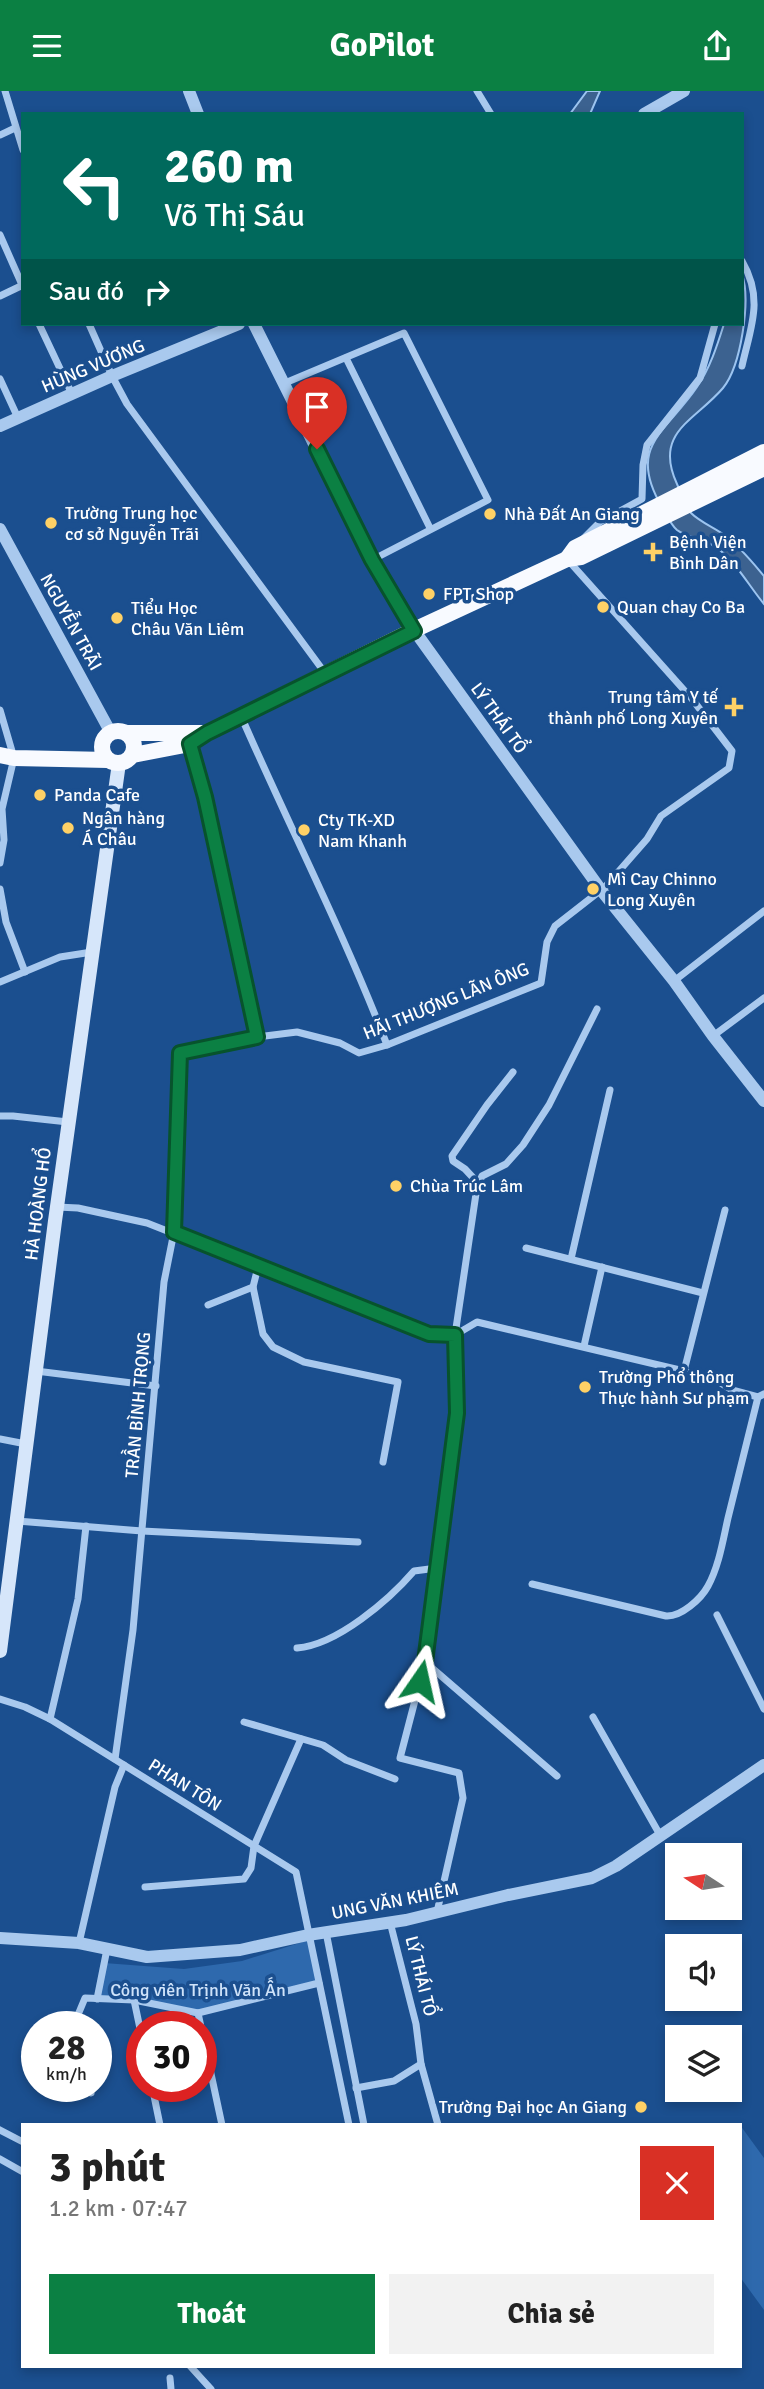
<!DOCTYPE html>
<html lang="vi">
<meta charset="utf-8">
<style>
body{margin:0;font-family:Signika,sans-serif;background:#f2f2f2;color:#222;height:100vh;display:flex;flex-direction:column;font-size:26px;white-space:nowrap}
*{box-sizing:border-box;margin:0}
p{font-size:23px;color:#767676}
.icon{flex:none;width:38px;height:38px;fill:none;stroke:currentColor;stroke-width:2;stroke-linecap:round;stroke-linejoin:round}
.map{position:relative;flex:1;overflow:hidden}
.drawer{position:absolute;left:21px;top:2032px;width:721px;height:245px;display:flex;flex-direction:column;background:#fff;border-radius:0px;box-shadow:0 4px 10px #0003}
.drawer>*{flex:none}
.guide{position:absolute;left:21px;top:21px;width:723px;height:214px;border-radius:0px;box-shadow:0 4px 10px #0003;background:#00695c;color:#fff;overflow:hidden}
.needle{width:46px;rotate:282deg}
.tools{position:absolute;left:665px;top:1752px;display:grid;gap:14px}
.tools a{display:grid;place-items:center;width:77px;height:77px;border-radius:0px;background:#fff;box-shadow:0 4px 10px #0003;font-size:35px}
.speed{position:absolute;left:21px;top:1920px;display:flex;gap:14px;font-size:35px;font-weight:700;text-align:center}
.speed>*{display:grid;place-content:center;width:91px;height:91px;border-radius:50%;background:#fff;box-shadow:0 4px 10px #0003;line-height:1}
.speed small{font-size:18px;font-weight:400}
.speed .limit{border:10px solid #d22;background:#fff;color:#111}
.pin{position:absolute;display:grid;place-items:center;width:60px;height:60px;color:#fff;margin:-72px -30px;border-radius:50% 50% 50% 0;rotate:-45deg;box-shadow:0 0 7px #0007}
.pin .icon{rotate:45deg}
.me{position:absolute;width:77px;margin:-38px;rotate:11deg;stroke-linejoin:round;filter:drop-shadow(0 0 5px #0008)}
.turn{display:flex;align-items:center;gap:24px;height:147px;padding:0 28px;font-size:32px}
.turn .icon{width:91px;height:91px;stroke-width:2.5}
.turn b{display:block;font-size:49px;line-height:60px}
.then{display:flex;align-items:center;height:66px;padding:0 28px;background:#0003;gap:14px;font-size:26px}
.round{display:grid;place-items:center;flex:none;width:74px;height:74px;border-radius:0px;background:#f2f2f2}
.overview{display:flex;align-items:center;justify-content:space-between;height:119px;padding:0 28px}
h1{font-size:42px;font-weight:700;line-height:52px}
.button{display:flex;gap:14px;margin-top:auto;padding:14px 28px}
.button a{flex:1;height:80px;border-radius:0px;background:#0b8043;color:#fff;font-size:28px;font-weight:700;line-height:80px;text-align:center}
.button a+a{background:#f2f2f2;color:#222}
header{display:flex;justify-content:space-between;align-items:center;height:91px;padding:0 28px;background:#0b8043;color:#fff;font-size:32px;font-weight:700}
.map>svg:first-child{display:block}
.green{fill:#2e69ad}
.water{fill:#3c6290;stroke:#9cc4f0;stroke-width:2}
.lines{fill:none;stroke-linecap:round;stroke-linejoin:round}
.minor{stroke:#a9c9ee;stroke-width:7}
.tertiary{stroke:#a9c9ee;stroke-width:12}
.secondary{stroke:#d6e6fa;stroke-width:14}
.trunk{stroke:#f8faff;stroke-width:16}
.route-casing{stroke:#07532c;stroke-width:18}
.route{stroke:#0b8043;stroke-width:12}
.poi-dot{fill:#ffd166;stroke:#1b4f8f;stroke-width:2.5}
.labels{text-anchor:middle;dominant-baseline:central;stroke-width:7;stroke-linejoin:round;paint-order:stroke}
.street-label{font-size:18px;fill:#fff;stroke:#1b4f8f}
.poi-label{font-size:18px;fill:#fff;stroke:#1b4f8f;text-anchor:start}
.park-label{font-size:18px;fill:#cfe3fa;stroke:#1b4f8f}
</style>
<header><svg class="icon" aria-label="menu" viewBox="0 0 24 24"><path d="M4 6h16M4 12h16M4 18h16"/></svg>GoPilot<svg class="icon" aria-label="share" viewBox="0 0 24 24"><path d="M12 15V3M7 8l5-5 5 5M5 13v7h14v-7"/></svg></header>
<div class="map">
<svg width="764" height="2298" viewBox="0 0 764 2298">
<rect width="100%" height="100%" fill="#1b4f8f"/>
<!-- green -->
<g class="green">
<polygon points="309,1849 319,1892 198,1922 134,1909 97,1908 104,1872 184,1878 242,1870"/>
<polygon points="740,2034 764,2067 764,2219 740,2186"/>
</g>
<!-- water -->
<g class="water">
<polygon points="587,0 600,0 590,23 570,23"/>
<path d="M742 183C751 209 741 275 723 297 695 330 653 341 677 393 681 402 685 414 691 422 701 432 716 437 727 446 741 457 753 472 764 485V513C748 494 733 465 711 453 701 447 686 446 677 439 671 434 666 423 662 416 626 355 666 342 697 296 710 277 717 255 724 233H742Z"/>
</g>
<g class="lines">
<!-- minor -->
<g class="minor">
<polyline points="5,0 23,59"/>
<polyline points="477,0 491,23"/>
<polyline points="0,44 15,37"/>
<polyline points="0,144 23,196"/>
<path d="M742 170C764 208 751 235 742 275"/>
<polyline points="0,205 23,194"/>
<polyline points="39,233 72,303"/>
<polyline points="89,233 112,285 127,313 325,582"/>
<polyline points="346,267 430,437"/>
<polyline points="0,288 18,327"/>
<polyline points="285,292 404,242 488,409 372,469"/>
<polyline points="583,448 600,431 642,408 643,374 647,354 700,287 715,233"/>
<polyline points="0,619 14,667 2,718 4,749 0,772"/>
<path d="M241 625C289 735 344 842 387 954"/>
<polyline points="190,653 198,679 257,946"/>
<polyline points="0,798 6,831 25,881"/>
<polyline points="674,890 764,820"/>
<polyline points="0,891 60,866 92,861"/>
<polyline points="713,945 764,907"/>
<polyline points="0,1025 13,1025 68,1031"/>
<polyline points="478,1092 465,1078 453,1070 452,1065 487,1014 513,981"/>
<polyline points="57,1116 78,1117 147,1132 429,1243 455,1244"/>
<polyline points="526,1157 703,1202"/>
<polyline points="571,1168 610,999"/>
<polyline points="258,1176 253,1196 263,1243 273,1256 304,1271 398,1291 383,1371"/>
<polyline points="208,1214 253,1196"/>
<polyline points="455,1244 477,1231 684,1280 719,1291 732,1299 758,1306 764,1303"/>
<polyline points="584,1255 602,1176"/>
<polyline points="36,1280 156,1295"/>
<polyline points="684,1280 725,1119"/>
<polyline points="0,1348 26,1353"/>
<polyline points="17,1430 142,1440 358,1451"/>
<path d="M532 1493 666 1525C681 1526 701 1508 708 1495 719 1475 723 1449 728 1427 738 1386 748 1346 758 1306"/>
<polyline points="717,1524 764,1618"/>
<path d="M297 1557C337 1554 389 1509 414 1480L437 1477"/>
<polyline points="425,1571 557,1685"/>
<polyline points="0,1608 25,1616 50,1628 296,1781 349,2034"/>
<polyline points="593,1626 660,1744"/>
<polyline points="50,1628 78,1508 86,1435"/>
<polyline points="244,1631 323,1654 346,1669 395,1688"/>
<polyline points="115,1668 133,1539 164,1191 174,1141 180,962 257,946 297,941 340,952 359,962 387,954 541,892 547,851 555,835 605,796 647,748 661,725 729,677 732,660 692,608 567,468"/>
<polyline points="145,1796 244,1788 251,1777 254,1755 301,1648"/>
<polyline points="437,1821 463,1707 459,1682 400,1667 425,1571 446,1413 457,1322 455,1244 477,1096 482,1085 506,1073 523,1054 549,1014 597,918"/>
<polyline points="390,1831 416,1933 421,1973 438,2034"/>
<polyline points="326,1841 364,2034"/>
<polyline points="79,1852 115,1696 124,1674"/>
<polyline points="97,1908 107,1858"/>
<polyline points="134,1909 142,1947"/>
<polyline points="198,1922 222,2034"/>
<polyline points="76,1936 75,1931 85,1907 134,1909 198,1922 319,1892"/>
<polyline points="89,1995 91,2002"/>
<polyline points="152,1995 160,2034"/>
<polyline points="356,1997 394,1990 421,1973"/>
<polyline points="0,2039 23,2051"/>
<polyline points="0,2068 23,2081"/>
<polyline points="190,2275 211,2298"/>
<polyline points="170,2287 171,2298"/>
</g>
<!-- tertiary -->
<g class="tertiary">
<polyline points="189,0 198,23"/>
<polyline points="644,23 684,0"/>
<polyline points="254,233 372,469 414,539 601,799 674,890 713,945 764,1010"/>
<polyline points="0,335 112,285 239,233"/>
<polyline points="0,438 111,642"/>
<polyline points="0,1847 79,1852 147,1866 240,1859 308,1844 406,1829 508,1804 592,1787 616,1775 764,1674"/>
</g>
<!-- secondary -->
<polyline class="secondary" points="0,1560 55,1130 119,672"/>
<!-- trunk -->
<g class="trunk">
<polyline points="567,468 575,457 764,361"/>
<circle cx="118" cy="656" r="16"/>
<polyline points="127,642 207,642"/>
<polyline points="0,664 14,667 108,669"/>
<polyline points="133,664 190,653 207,642 414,539 567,468 581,466 764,377"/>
</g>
</g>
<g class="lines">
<defs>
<polyline id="route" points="317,358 372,469 414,540 207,642 190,653 205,706 257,946 180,962 174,1141 429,1243 455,1244 457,1322 425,1571 420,1590"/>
</defs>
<!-- route casing -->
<use href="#route" class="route-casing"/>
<!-- route -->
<use href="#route" class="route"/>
</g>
<!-- markers -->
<g class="poi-dot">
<circle cx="490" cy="423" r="7"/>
<circle cx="51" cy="432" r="7"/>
<path d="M649.5 450.5h7v7h7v7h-7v7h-7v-7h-7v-7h7z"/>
<circle cx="429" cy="503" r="7"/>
<circle cx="603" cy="516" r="7"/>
<circle cx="117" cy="527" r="7"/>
<path d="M730.5 605.5h7v7h7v7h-7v7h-7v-7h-7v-7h7z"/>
<circle cx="40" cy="704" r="7"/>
<circle cx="68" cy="737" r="7"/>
<circle cx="304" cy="739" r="7"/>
<circle cx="593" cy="798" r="7"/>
<circle cx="396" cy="1095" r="7"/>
<circle cx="585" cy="1296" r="7"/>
<circle cx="641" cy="2016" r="7"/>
</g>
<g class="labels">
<!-- street labels -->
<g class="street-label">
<text transform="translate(93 275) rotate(-23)">HÙNG VƯƠNG</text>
<text transform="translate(71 531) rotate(61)">NGUYỄN TRÃI</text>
<text transform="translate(499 627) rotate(54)">LÝ THÁI TỔ</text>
<text transform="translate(446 910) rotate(-22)">HÃI THƯỢNG LÃN ÔNG</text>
<text transform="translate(38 1113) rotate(-83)">HÀ HOÀNG HỔ</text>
<text transform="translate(138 1314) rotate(-85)">TRẦN BÌNH TRỌNG</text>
<text transform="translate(185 1694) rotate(32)">PHAN TÔN</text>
<text transform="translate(395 1810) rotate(-11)">UNG VĂN KHIÊM</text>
<text transform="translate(421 1885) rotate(76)">LÝ THÁI TỔ</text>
</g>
<!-- poi labels -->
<g class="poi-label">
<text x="65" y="422">Trường Trung học<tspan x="65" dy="21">cơ sở Nguyễn Trãi</tspan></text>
<text x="504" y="423">Nhà Đất An Giang</text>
<text x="669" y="451">Bệnh Viện<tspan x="669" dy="21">Bình Dân</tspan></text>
<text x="443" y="503">FPT Shop</text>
<text x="617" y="516">Quan chay Co Ba</text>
<text x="131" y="517">Tiểu Học<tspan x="131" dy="21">Châu Văn Liêm</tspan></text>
<text x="718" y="606" text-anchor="end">Trung tâm Y tế<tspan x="718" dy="21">thành phố Long Xuyên</tspan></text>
<text x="54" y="704">Panda Cafe</text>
<text x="82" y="727">Ngân hàng<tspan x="82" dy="21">Á Châu</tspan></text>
<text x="318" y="729">Cty TK-XD<tspan x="318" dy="21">Nam Khanh</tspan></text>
<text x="607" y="788">Mì Cay Chinno<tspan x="607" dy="21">Long Xuyên</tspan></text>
<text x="410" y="1095">Chùa Trúc Lâm</text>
<text x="599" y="1286">Trường Phổ thông<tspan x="599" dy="21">Thực hành Sư phạm</tspan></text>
<text x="627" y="2016" text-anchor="end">Trường Đại học An Giang</text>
</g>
<!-- park labels -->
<g class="park-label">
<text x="198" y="1899">Công viên Trịnh Văn Ấn</text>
</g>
</g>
</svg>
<div class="tools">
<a><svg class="needle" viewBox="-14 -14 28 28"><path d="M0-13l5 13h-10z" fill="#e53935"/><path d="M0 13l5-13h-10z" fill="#767676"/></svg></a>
<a><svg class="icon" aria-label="sound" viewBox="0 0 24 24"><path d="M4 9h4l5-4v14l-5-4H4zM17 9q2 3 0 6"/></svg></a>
<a><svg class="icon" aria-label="layers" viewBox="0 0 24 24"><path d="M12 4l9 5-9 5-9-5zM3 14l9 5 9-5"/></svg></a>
</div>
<div class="speed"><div>28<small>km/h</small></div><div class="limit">30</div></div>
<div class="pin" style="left:317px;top:358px;background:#d93025"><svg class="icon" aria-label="arrive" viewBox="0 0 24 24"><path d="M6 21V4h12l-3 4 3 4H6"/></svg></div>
<svg class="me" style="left:420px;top:1590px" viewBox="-20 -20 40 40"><path d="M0-17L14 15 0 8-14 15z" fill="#0b8043" stroke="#fff" stroke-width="4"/></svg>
<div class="guide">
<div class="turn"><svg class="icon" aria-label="left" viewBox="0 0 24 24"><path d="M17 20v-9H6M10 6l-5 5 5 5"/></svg><div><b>260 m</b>Võ Thị Sáu</div></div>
<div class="then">Sau đó<svg class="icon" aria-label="right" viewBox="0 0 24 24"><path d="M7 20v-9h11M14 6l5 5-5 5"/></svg></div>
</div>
<section class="drawer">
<div class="overview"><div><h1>3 phút</h1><p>1.2 km · 07:47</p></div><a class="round" style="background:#d93025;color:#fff"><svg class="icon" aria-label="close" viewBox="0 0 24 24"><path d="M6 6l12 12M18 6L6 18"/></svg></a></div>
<div class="button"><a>Thoát</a><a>Chia sẻ</a></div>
</section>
</div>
